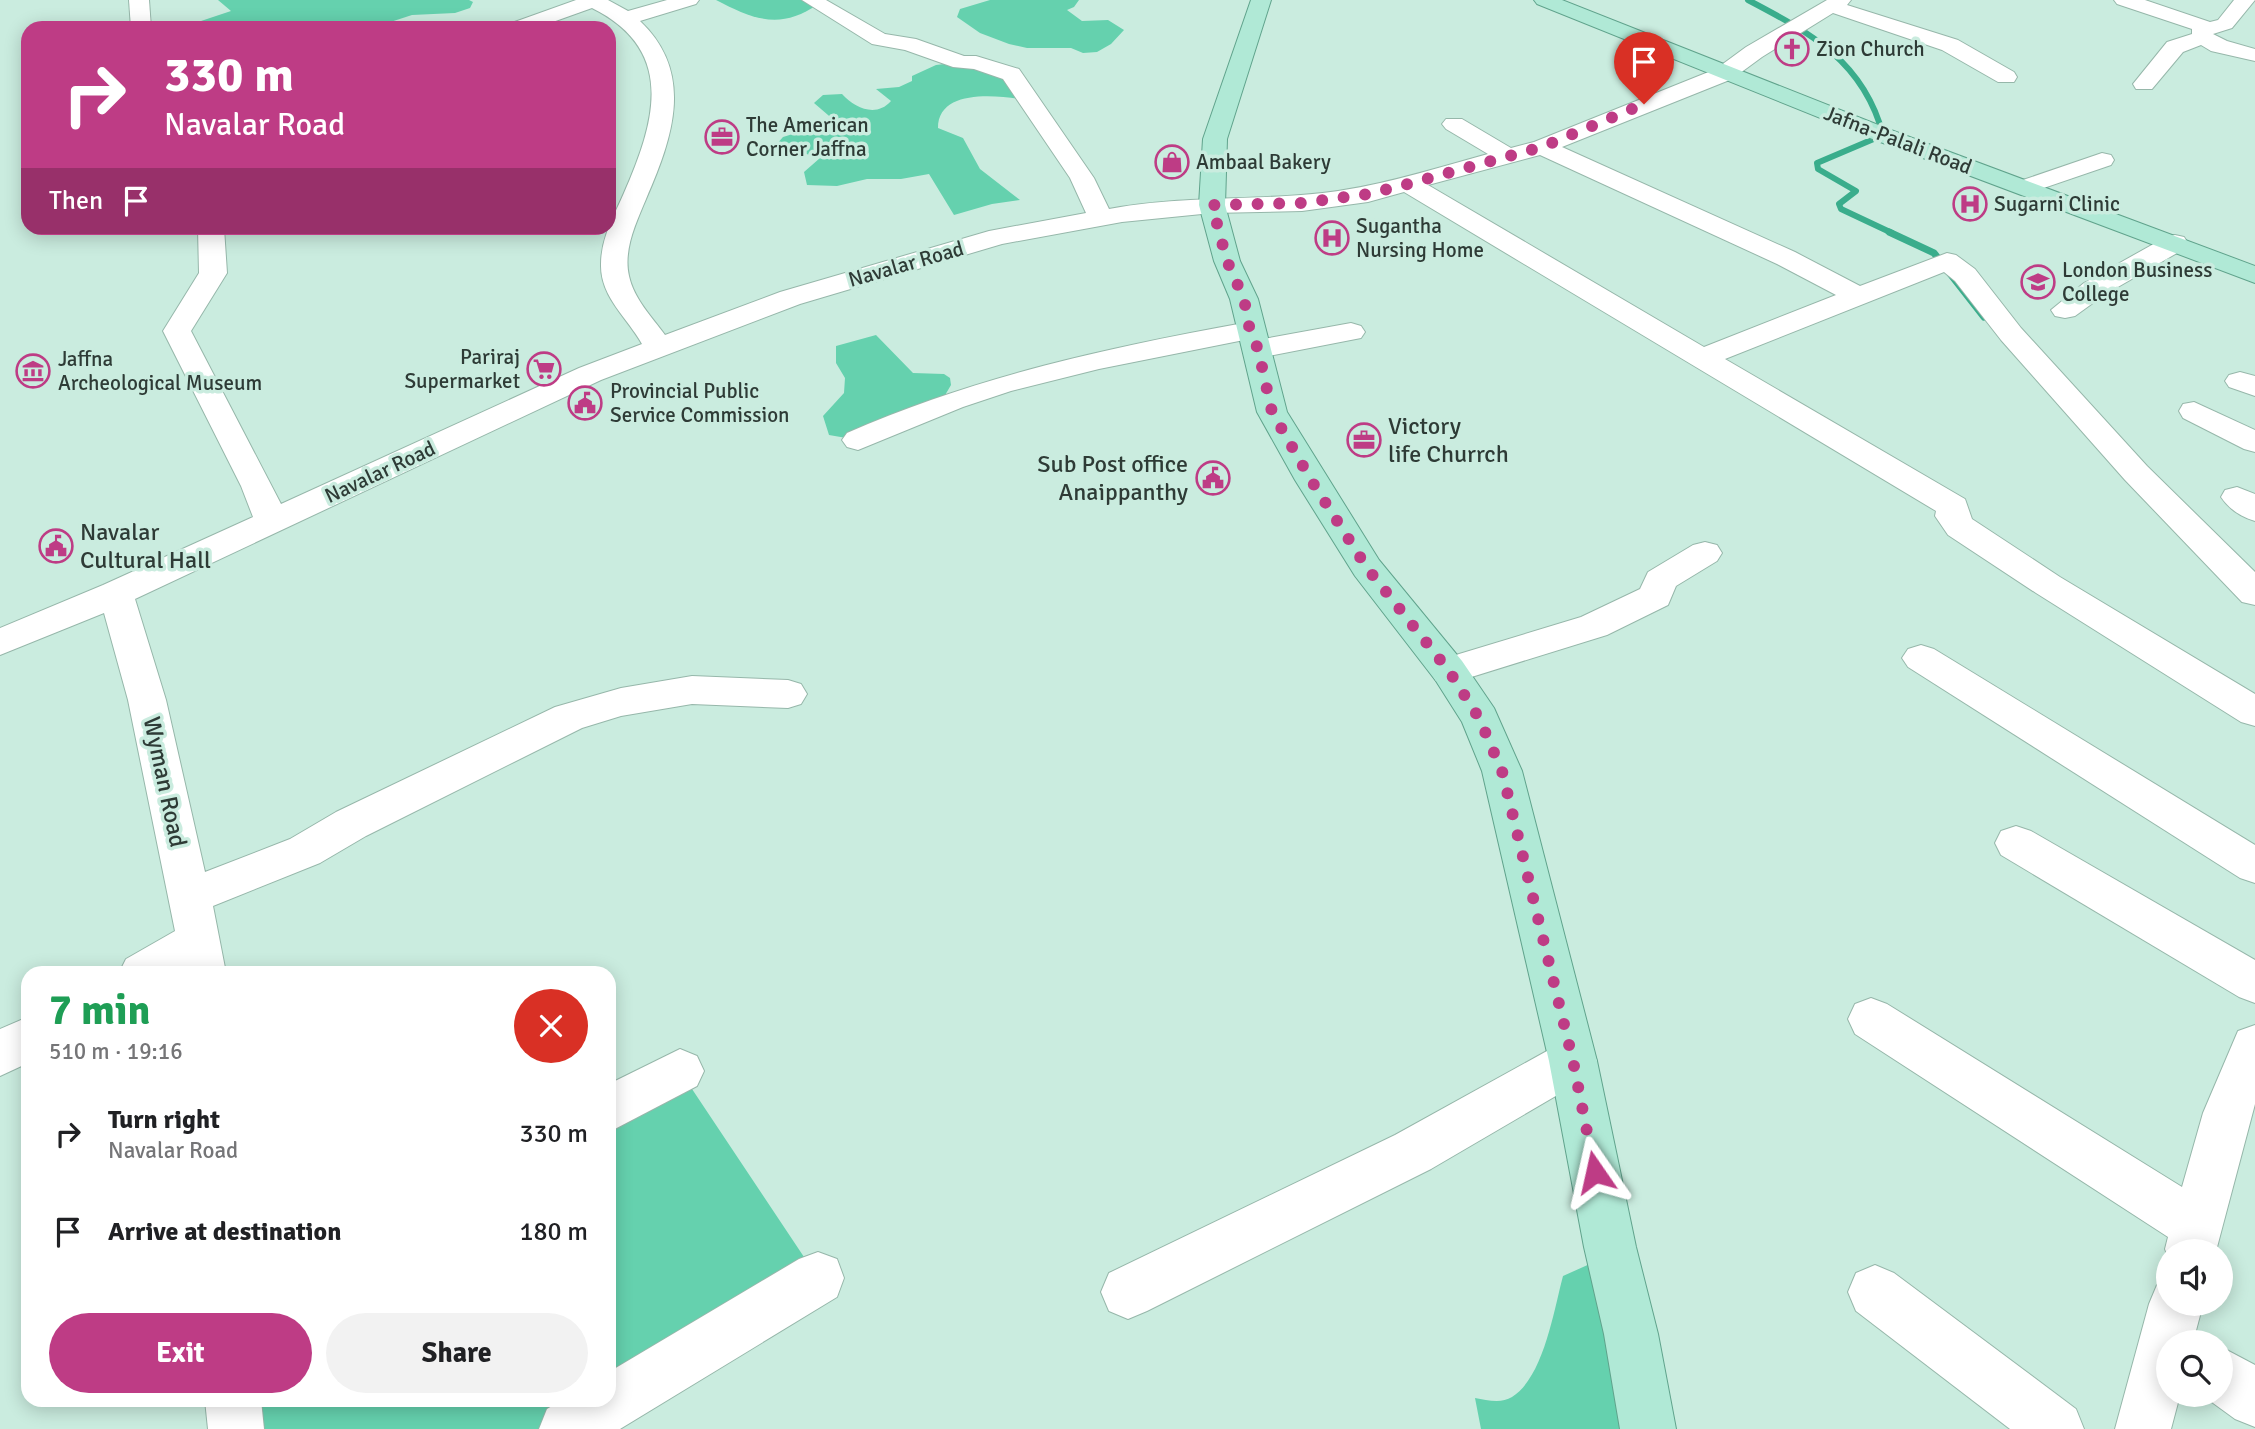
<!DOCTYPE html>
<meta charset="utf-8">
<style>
body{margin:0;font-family:Signika,sans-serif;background:#f2f2f2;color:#202124;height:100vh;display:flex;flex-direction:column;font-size:26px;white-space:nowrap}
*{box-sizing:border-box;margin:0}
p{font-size:23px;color:#757577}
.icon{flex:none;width:38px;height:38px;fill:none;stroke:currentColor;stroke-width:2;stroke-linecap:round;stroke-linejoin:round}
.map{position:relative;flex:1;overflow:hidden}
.details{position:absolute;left:21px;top:966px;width:595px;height:441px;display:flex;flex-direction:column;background:#fff;border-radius:21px;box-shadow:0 4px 18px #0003}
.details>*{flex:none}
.guide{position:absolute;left:21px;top:21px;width:595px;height:214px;border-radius:21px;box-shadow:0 4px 18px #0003;background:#be3c85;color:#fff;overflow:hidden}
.controls{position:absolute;left:2156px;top:1239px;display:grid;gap:14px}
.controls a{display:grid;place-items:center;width:77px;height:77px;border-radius:50%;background:#fff;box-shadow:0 4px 18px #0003;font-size:35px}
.pin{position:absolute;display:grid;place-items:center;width:60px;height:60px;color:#fff;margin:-72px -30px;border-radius:50% 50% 50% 0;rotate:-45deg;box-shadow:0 0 7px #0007}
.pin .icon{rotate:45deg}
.me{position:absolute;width:77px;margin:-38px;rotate:349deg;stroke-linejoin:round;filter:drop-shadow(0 0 5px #0008)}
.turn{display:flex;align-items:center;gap:24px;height:147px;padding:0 28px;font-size:32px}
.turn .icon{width:91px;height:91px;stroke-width:2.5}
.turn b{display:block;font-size:49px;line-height:60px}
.then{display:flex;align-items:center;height:66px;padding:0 28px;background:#0003;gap:14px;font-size:26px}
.round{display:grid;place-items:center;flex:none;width:74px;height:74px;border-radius:37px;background:#f2f2f2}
.summary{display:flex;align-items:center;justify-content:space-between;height:119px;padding:0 28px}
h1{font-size:42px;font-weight:700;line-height:52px;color:#1e9e55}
.action{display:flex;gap:14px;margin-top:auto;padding:14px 28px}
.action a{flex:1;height:80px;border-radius:42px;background:#be3c85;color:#fff;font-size:28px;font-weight:700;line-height:80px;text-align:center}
.action a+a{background:#f2f2f2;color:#202124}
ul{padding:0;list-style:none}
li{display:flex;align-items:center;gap:21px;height:98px;padding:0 28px}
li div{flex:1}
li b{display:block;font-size:26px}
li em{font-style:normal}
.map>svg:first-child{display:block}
.green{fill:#65d1ae}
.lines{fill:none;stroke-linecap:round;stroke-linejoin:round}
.stream-far1{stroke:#3aad8c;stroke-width:6}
.stream{stroke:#3aad8c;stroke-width:7}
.minor-casing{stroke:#96b7aa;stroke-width:2}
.major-casing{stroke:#60a38c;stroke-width:2}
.minor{fill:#fff;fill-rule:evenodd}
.major{fill:#b0e9d6;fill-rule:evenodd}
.route{stroke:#be3c85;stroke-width:12;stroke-dasharray:0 21.6}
.labels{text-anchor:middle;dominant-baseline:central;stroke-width:7;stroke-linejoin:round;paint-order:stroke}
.far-poi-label{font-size:21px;fill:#2e3b36;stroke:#caecdf;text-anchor:start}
.far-street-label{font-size:21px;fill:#2e3b36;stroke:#caecdf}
.poi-label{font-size:24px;fill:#2e3b36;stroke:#caecdf;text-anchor:start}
.street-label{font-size:24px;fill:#2e3b36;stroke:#caecdf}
</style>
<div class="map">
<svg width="2255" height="1429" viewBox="0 0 2255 1429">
<rect width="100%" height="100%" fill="#caecdf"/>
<!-- green -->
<g class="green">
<polygon points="218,0 469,0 473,2 470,8 455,13 412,15 372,28 352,28 335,22 300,28 159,28 201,21 231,11"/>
<path d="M716 0H812L818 4C780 31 753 19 716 0Z"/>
<polygon points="990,0 1079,0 1074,7 1067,10 1082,21 1108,20 1124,30 1111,44 1097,52 1083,53 1071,48 1027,48 1009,44 980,33 957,17 960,9"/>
<path d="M961 62 989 66 1031 101C1005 96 938 86 938 128L963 138 980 169 1020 200 992 204 954 215 929 174 901 179H867L837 186 807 185 804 172 820 158 776 145 783 137 835 121 814 103 823 95 842 94C855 108 876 118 891 101L876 89 899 87 912 81V76L936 65Z"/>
<polygon points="876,335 913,373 944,374 950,378 951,385 941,402 858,440 829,435 823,416 844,393 845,378 836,363 836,346"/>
<polygon points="680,1071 818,1278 567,1429 236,1429 233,1400 609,1400 609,1109"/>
<path d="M1592 1263 1648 1429H1481L1475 1398C1487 1400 1501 1404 1512 1397 1544 1377 1554 1309 1563 1276Z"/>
</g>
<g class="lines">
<!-- stream-far1 -->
<path class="stream-far1" d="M1748 0C1811 33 1864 62 1883 135L1817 163 1818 169 1856 191 1839 204 1841 209 1892 233"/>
<!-- stream -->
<polyline class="stream" points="1889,232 1934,253 1984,317"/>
<defs>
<g id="minor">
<polygon points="129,0 149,0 151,28 131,28"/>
<path d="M576 0H608L628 11 667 0H699L696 4 640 21C695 73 673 137 646 199 636 223 623 250 629 276 634 299 652 317 665 335L780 292 989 231 1086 213 1070 178 1003 79 974 69 953 67 905 50 872 44 802 0H826L885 34 916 39 964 56H976L1019 69 1094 178 1109 209C1173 197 1237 200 1301 195 1365 191 1426 171 1488 154L1446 129 1442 124 1446 119H1462L1511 148 1534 142 1716 69 1746 47 1827 0H1851L1847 5 1958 40 2014 72 2017 77 2014 82H1998L1942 50 1833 13 1762 57 1732 79 1562 147 1795 252 1860 286 1947 253 1956 255 1975 269 2021 328 2147 466 2255 572V605L2242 602 2125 480 2001 340 1955 281 1944 272 1725 359 1965 499 1972 519 2060 577 2255 694V726L2241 722 2036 593 1948 535 1935 516 1936 511 1404 192 1368 202 1302 211 1212 213 1122 222 1002 244 800 304 601 380 135 599 166 700 205 872 290 839 336 812 555 707 621 688 692 676 788 680 801 684 807 694 801 704 788 708 692 704 621 716 582 728 366 836 320 863 213 906 226 973H119L126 959 175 931 128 700 104 613 0 655V628L103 585 253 517 241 486 163 331 199 273 198 228H224L227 273 191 331 281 504 579 368 642 344C627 317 600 297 601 264 601 238 614 216 624 193 655 122 677 50 592 8L536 28H506L509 24ZM1540 155 1777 264 1836 295 1704 347 1428 185Z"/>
<polygon points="2114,0 2145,0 2210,22 2218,20 2234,0 2255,0 2232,28 2213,34 2227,41 2255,49 2255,61 2211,51 2201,45 2183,52 2152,89 2136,89 2133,84 2167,42 2192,34 2192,29 2117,4"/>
<polygon points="2102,153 2111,155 2114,160 2111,165 2026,194 2017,192 2014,187 2017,182"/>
<polygon points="2175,235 2184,237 2188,243 2184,249 2104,295 2075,316 2065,318 2055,316 2051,310 2084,283 2166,237"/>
<path d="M1249 322 1259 325 1263 331 1259 337 1099 369 1011 391 963 407 858 450 847 447 842 440 847 433C976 376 1111 347 1249 322Z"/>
<polygon points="1351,323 1361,326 1365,332 1361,338 1258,358 1248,355 1243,349 1248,343 1258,340"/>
<polygon points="2240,372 2255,376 2255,396 2229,387 2225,381 2229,375"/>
<polygon points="2194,402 2255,430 2255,452 2244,449 2183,418 2179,411 2183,404"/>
<path d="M2237 487 2255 494V521C2241 517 2229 509 2221 497L2225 490Z"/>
<polygon points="1705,542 1717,545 1722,553 1717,561 1676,586 1668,605 1607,635 1449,684 1436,681 1430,671 1436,661 1581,617 1640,589 1648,572 1693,545"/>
<polygon points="1921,645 1934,649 2255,845 2255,883 2240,878 1908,667 1902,658 1908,649"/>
<polygon points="2016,826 2031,831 2255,960 2255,1003 2239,997 2001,855 1995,843 2001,831"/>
<polygon points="1871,998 1887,1004 2182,1187 2203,1113 2238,1031 2255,1025 2255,1104 2216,1251 2168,1251 2168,1257 2165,1249 2168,1237 1855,1034 1848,1019 1855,1004"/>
<polygon points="28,1017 28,1063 0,1076 0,1029"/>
<polygon points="1573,1039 1590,1046 1597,1061 1590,1076 1431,1169 1147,1311 1128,1319 1109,1311 1101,1292 1109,1273 1395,1135 1556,1046"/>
<polygon points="680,1049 697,1056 704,1071 697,1086 609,1132 609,1084"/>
<polygon points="818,1252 837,1259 844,1278 837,1297 620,1429 539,1429 547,1409 562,1400 609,1400 609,1372 799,1259"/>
<polygon points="1875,1265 1894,1273 2076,1409 2084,1429 2010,1429 1856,1311 1848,1292 1856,1273"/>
<polygon points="2168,1280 2168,1304 2203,1304 2193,1342 2168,1342 2168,1395 2180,1395 2171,1429 2115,1429 2149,1304 2157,1285"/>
<polygon points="2221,1347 2255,1365 2255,1427 2235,1419 2202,1395 2221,1395"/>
<polygon points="205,1400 261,1400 264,1429 208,1429"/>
</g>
<g id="major">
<polygon points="1251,0 1271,0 1227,139 1225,205 1240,261 1258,299 1287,412 1379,560 1462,661 1494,708 1522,771 1597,1061 1636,1247 1658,1334 1676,1429 1620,1429 1604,1334 1584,1247 1549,1061 1482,771 1462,722 1436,681 1355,576 1295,480 1257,412 1230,299 1214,261 1199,205 1203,139"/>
<polygon points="1534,0 1562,0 1891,130 2255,266 2255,283 1875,140 1537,4"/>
</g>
</defs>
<!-- minor casing -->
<use href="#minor" class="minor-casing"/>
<!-- major casing -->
<use href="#major" class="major-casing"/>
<!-- minor -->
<use href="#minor" class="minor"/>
<!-- major -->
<use href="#major" class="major"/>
</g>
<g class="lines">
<!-- route -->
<polyline class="route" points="1595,1172 1573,1061 1502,771 1479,718 1449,671 1367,568 1311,480 1272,412 1258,349 1250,331 1244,299 1227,261 1212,205 1302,203 1368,194 1408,184 1542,147 1644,104"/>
</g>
<!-- icons -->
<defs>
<symbol id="church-ring" viewBox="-11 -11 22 22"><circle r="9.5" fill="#caecdf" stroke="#be3c85" stroke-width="1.5"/><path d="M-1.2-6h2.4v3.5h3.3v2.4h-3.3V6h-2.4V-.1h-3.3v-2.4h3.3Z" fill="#be3c85"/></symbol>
<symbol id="office-ring" viewBox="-11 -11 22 22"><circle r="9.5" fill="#caecdf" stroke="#be3c85" stroke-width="1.5"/><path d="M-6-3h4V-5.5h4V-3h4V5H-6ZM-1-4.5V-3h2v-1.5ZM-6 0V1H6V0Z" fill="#be3c85"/></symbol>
<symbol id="shop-ring" viewBox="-11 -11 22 22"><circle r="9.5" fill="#caecdf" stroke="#be3c85" stroke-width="1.5"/><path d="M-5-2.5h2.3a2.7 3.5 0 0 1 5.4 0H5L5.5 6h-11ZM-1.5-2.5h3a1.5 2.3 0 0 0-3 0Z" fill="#be3c85"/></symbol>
<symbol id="hospital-ring" viewBox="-11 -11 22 22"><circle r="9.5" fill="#caecdf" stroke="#be3c85" stroke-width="1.5"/><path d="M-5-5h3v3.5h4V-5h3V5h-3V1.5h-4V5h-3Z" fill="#be3c85"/></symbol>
<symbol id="university-ring" viewBox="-11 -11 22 22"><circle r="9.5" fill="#caecdf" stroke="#be3c85" stroke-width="1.5"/><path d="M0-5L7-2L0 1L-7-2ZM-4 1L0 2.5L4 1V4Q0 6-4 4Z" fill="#be3c85"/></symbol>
<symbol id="supermarket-ring" viewBox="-11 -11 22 22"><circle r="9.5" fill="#caecdf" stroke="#be3c85" stroke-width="1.5"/><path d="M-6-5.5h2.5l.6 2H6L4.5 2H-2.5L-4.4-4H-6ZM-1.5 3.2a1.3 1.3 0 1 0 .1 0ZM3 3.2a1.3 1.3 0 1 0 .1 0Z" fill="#be3c85"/></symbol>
<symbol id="museum-ring" viewBox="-11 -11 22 22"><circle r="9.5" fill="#caecdf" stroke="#be3c85" stroke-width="1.5"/><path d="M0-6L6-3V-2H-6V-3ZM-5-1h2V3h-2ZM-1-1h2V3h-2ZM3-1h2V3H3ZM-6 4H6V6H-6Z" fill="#be3c85"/></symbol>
<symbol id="civic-ring" viewBox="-11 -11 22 22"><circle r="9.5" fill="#caecdf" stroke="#be3c85" stroke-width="1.5"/><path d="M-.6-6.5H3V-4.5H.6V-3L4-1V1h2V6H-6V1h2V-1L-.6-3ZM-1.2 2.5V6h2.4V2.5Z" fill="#be3c85"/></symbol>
</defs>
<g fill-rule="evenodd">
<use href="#church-ring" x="1773" y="30" width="38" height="38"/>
<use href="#office-ring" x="703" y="118" width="38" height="38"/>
<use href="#shop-ring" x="1153" y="143" width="38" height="38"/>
<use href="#hospital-ring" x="1951" y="185" width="38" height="38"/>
<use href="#hospital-ring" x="1313" y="219" width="38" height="38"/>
<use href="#university-ring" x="2019" y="263" width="38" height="38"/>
<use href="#supermarket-ring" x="525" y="350" width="38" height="38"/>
<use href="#museum-ring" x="14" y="352" width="38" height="38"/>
<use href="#civic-ring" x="566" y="384" width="38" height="38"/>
<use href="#office-ring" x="1345" y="421" width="38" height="38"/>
<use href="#civic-ring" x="1194" y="459" width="38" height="38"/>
<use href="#civic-ring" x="37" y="527" width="38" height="38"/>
</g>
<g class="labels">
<!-- far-poi labels -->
<g class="far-poi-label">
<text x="1816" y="49">Zion Church</text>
<text x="746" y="125">The American<tspan x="746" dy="24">Corner Jaffna</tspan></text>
<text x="1196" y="162">Ambaal Bakery</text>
<text x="1994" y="204">Sugarni Clinic</text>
<text x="1356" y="226">Sugantha<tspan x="1356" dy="24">Nursing Home</tspan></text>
<text x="2062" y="270">London Business<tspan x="2062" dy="24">College</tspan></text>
<text x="520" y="357" text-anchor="end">Pariraj<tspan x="520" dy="24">Supermarket</tspan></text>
<text x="58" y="359">Jaffna<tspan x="58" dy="24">Archeological Museum</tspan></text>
<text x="610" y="391">Provincial Public<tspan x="610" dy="24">Service Commission</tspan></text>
</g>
<!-- far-street labels -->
<g class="far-street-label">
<text transform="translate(1898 140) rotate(21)">Jafna-Palali Road</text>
<text transform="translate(906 264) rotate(-16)">Navalar Road</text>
<text transform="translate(380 472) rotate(-25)">Navalar Road</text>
</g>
<!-- poi labels -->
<g class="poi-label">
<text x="1388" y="426">Victory<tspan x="1388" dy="28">life Churrch</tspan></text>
<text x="1188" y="464" text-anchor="end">Sub Post office<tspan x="1188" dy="28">Anaippanthy</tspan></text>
<text x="80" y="532">Navalar<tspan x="80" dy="28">Cultural Hall</tspan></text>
</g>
<!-- street labels -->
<g class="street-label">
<text transform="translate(165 782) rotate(78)">Wyman Road</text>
</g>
</g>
</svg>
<div class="controls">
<a><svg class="icon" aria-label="sound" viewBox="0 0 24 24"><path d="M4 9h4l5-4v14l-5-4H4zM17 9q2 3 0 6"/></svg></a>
<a><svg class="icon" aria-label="search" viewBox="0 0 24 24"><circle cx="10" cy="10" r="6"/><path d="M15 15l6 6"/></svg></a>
</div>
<div class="pin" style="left:1644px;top:104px;background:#d93025"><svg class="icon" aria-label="arrive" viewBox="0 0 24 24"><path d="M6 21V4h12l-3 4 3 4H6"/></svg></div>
<svg class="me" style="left:1595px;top:1172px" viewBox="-20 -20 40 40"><path d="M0-17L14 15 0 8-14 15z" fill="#be3c85" stroke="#fff" stroke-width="4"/></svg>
<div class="guide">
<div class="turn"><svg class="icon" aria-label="right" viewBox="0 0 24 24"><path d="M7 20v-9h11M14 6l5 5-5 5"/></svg><div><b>330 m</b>Navalar Road</div></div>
<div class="then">Then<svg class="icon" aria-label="arrive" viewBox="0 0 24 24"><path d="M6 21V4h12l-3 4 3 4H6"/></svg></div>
</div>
<section class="details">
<div class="summary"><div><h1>7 min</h1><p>510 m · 19:16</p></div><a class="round" style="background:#d93025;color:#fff"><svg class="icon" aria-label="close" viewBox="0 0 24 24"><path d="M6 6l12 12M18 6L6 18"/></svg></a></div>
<ul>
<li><svg class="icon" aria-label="right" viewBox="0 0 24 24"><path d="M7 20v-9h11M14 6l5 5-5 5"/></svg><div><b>Turn right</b><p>Navalar Road</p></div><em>330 m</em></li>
<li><svg class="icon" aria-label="arrive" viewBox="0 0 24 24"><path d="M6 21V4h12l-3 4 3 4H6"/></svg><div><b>Arrive at destination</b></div><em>180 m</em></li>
</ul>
<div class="action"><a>Exit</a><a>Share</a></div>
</section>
</div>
